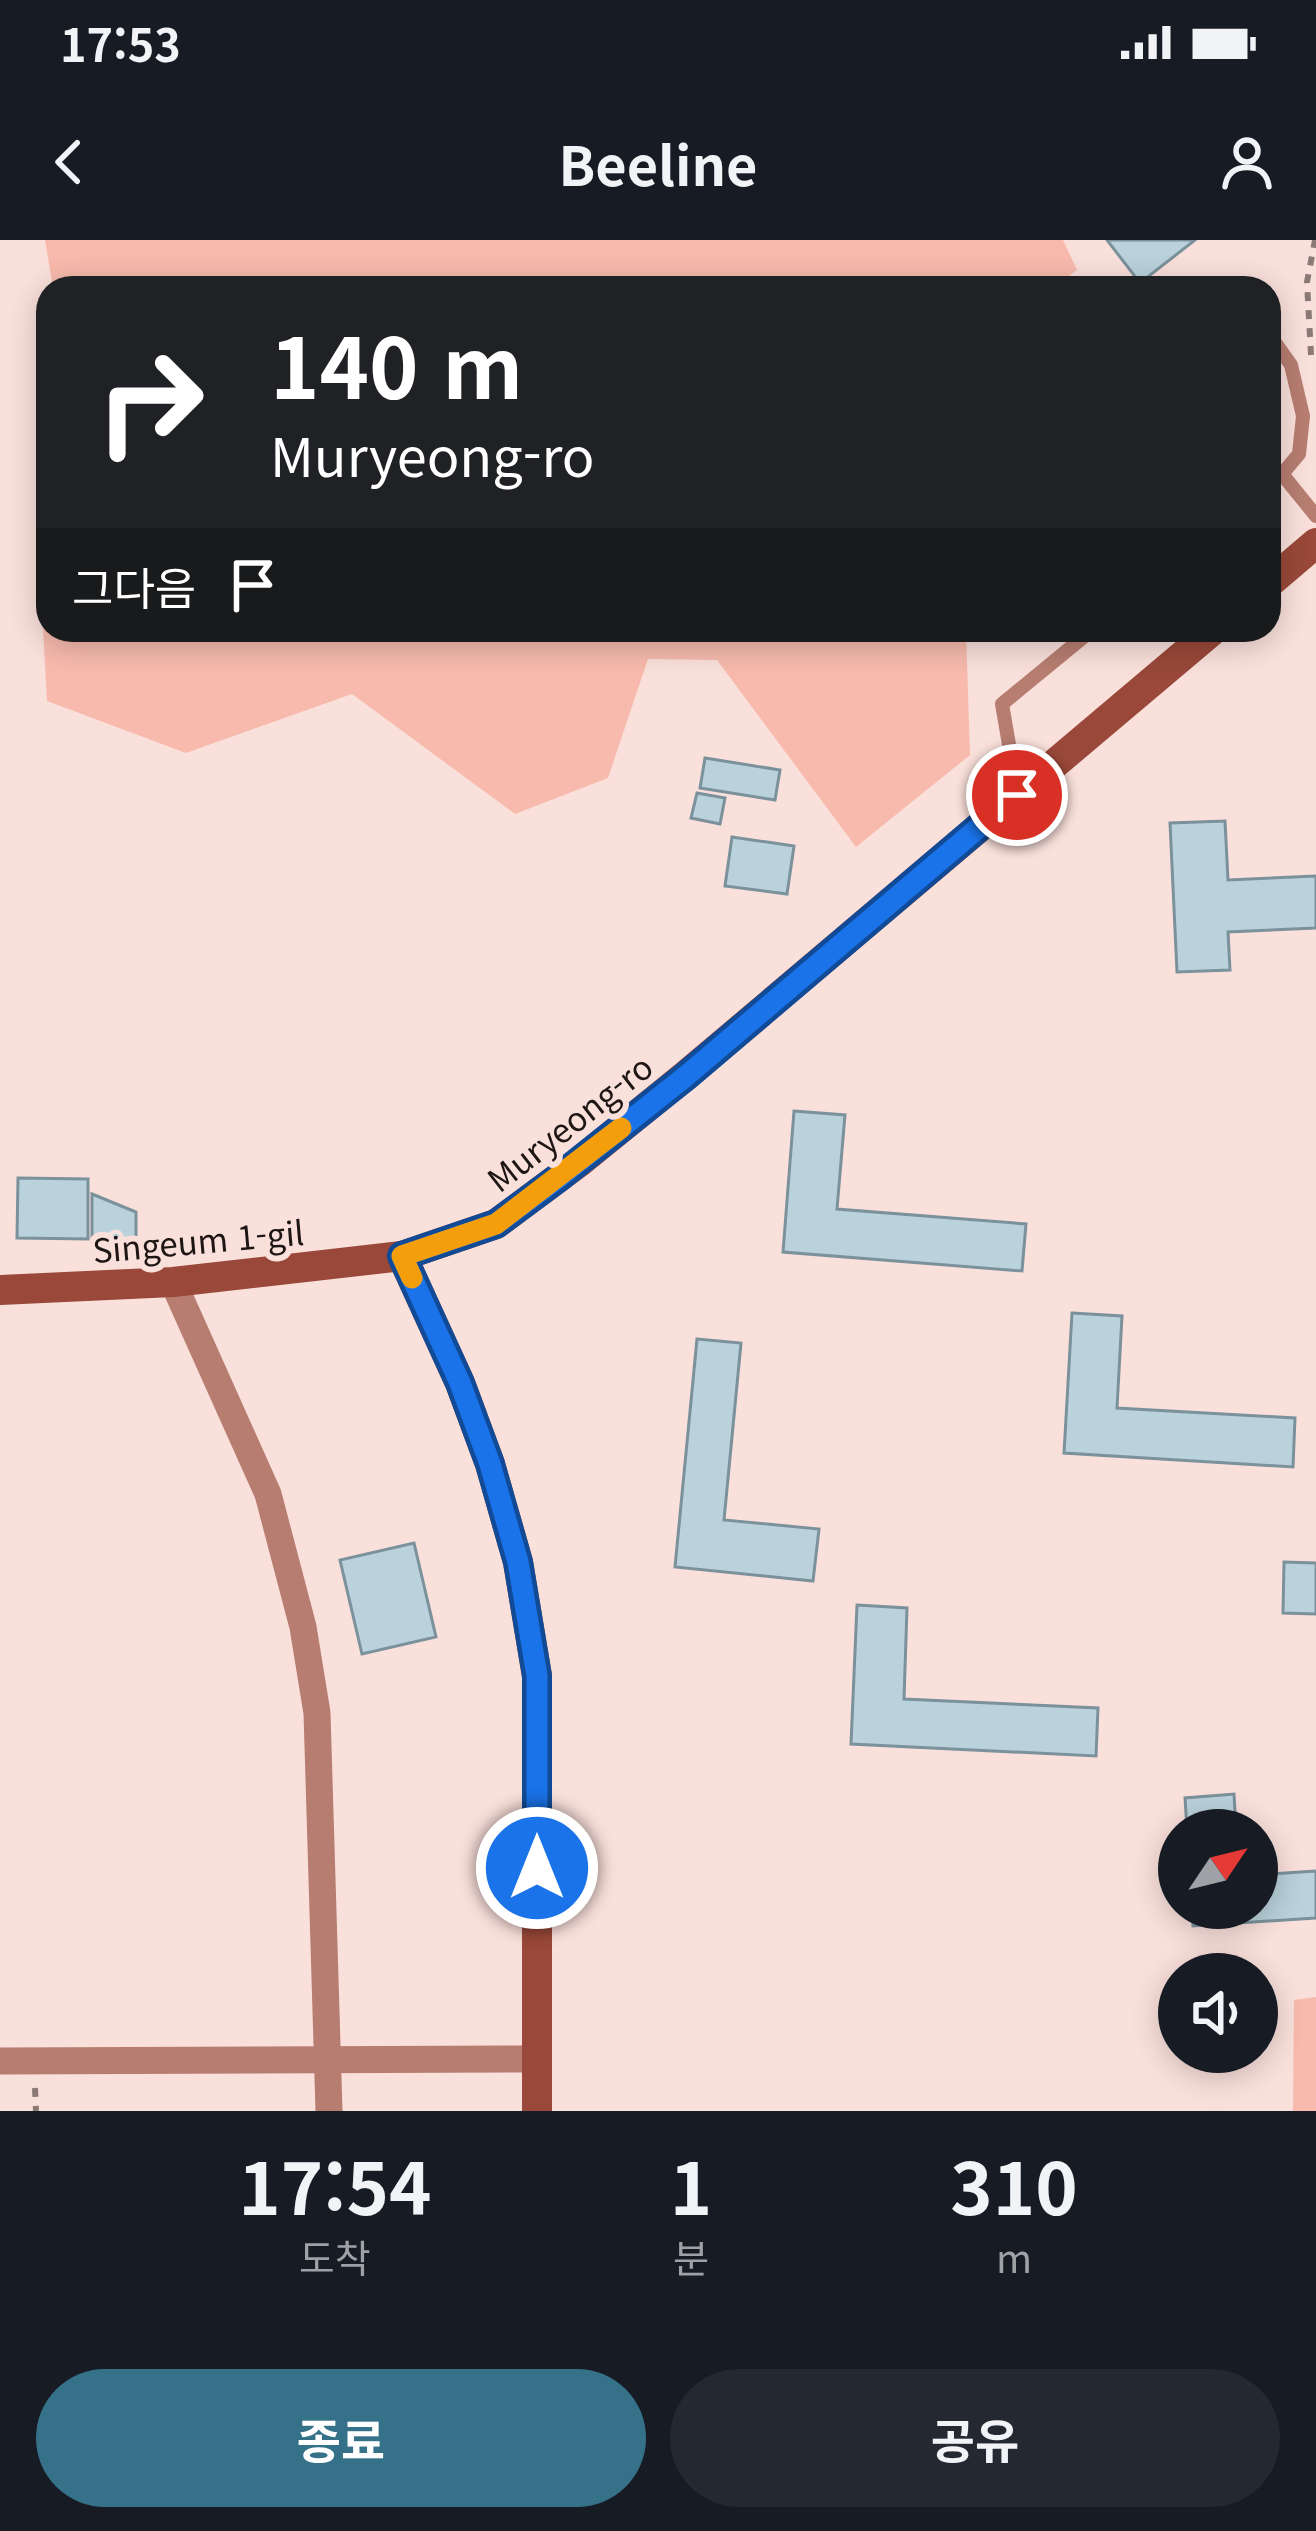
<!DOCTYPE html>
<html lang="ko">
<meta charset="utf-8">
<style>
body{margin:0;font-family:Georgia,"Noto Sans KR",serif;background:#242831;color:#f1f3f6;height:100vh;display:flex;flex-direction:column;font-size:45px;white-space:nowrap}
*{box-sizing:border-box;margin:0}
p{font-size:39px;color:#9ea1a6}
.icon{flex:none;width:66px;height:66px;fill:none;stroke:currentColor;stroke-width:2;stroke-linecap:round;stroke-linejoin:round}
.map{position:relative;height:1871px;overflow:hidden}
.side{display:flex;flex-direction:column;background:#171b24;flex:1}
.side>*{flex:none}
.guide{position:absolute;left:36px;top:36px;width:1245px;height:366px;border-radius:36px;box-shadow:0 6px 30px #0003;background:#202124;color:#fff;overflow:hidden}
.needle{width:78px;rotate:55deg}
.tools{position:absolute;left:1158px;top:1569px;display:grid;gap:24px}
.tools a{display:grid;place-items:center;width:120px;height:120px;border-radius:50%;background:#171b24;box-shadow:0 6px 30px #0003;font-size:60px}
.pin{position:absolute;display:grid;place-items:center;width:102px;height:102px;color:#fff;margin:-51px;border:6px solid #fff;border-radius:50%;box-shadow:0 3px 12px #0007}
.me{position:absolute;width:132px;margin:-66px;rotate:0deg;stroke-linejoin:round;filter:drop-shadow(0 0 9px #0008)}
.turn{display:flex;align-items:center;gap:42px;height:252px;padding:0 36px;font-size:54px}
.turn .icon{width:156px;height:156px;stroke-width:2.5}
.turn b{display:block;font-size:84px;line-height:102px}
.then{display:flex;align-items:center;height:114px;padding:0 36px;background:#0003;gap:24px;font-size:45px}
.eta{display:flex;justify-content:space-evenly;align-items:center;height:204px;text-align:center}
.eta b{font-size:72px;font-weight:700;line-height:84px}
.primary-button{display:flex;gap:24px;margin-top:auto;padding:24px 36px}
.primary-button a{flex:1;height:138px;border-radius:72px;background:#357289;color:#fff;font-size:48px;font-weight:700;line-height:138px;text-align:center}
.primary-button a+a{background:#242831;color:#f1f3f6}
.status{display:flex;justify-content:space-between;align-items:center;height:84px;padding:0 60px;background:#171b24;direction:ltr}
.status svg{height:33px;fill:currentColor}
header{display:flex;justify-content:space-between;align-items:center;height:156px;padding:0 36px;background:#171b24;font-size:54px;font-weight:700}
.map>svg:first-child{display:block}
.green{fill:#f7baad}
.building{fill:#bad2dc;stroke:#7b919b;stroke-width:3}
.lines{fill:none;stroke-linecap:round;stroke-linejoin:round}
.path{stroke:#8a7975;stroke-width:6;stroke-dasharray:9 9;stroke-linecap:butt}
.lane{stroke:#b77d71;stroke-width:14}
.street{stroke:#b77d71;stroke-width:27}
.secondary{stroke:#994839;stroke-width:30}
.route-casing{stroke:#114b97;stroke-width:30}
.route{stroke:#1a73e8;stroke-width:21}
.slow{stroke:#f59e0b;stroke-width:21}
.labels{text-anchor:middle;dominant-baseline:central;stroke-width:12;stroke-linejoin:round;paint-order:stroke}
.street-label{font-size:33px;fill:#1e1614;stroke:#fae0db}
</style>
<div class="status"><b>17:53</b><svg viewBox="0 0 49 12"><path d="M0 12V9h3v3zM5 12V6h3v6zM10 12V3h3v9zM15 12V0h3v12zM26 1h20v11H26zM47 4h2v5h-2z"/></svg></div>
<header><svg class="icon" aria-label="back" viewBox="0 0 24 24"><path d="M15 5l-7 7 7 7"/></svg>Beeline<svg class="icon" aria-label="person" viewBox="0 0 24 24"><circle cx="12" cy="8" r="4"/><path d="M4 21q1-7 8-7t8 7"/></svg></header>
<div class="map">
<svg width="1316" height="1871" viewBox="0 0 1316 1871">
<rect width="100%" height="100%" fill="#fae0db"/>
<!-- green -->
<g class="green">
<polygon points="45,0 1063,0 1077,30 1053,48 53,48"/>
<polygon points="48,308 48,390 966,390 970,515 856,607 717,420 648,419 608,538 515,574 352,454 186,513 47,461 41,352"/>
<polygon points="1316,1757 1316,1871 1293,1871 1294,1760"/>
</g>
<!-- building -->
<g class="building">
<polygon points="1107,0 1195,0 1140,43"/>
<polygon points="705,518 780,530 775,560 700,548"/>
<polygon points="697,553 725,558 720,584 691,578"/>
<polygon points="1225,581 1228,640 1316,636 1316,688 1228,692 1230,730 1177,732 1170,583"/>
<polygon points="732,597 794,606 787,654 725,646"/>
<polygon points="794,871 845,875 837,969 1026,984 1022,1031 783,1012"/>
<polygon points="18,938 88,939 88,999 17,998"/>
<polygon points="92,954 136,972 136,1000 92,1000"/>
<polygon points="1072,1073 1122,1076 1117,1168 1295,1178 1293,1227 1064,1213"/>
<polygon points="697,1099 741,1103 724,1280 819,1289 813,1341 675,1327"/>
<polygon points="414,1303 436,1397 362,1414 340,1320"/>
<polygon points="1284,1322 1316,1323 1316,1374 1283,1373"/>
<polygon points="857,1365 907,1368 904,1459 1098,1468 1096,1516 851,1504"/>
<polygon points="1234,1554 1236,1590 1187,1590 1185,1558"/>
<polygon points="1316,1631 1316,1678 1193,1686 1192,1668 1257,1668 1257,1635"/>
</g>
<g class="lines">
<!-- path -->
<g class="path">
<polyline points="1311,115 1307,42 1315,0"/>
<polyline points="35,1848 36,1871"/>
</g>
<!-- lane -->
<g class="lane">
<polyline points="1269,94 1291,125 1303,176 1299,214 1282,234"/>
<polyline points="1269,244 1282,234 1316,276"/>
<polyline points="1017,551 1002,464 1092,390"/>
</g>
<!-- street -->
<g class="street">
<polyline points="173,1042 268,1254 303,1387 317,1473 329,1871"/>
<polyline points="0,1821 536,1819"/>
</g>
<!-- secondary -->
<g class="secondary">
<polyline points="1269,343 1316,303"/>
<polyline points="402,1016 460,1143 490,1224 518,1322 537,1436 537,1871"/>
<polyline points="0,1050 173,1042 402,1016 496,984 578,923 685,836 1213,390"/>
</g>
</g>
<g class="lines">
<defs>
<polyline id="route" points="537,1628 537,1436 518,1322 490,1224 460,1143 402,1016 496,984 558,938 686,836 1017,555"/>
</defs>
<!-- route casing -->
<use href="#route" class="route-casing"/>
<!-- route -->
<use href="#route" class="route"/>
<!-- slow -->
<polyline class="slow" points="412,1038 402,1016 496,984 621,888"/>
</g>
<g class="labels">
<!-- street labels -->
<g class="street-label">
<text transform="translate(569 882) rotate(-38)">Muryeong-ro</text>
<text transform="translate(198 1000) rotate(-5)">Singeum 1-gil</text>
</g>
</g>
</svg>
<div class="tools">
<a><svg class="needle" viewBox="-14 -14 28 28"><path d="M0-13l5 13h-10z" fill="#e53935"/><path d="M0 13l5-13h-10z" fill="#9ea1a6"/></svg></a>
<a><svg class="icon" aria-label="sound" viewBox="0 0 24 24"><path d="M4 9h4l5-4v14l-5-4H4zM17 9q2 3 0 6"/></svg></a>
</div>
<div class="pin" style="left:1017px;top:555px;background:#d93025"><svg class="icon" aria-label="arrive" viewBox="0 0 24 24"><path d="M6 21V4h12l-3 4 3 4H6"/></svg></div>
<svg class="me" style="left:537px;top:1628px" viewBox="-20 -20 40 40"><circle r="17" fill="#1a73e8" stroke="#fff" stroke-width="3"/><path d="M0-11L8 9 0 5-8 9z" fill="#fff"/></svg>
<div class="guide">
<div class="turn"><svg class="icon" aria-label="right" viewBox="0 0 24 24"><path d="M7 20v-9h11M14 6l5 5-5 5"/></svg><div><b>140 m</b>Muryeong-ro</div></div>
<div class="then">그다음<svg class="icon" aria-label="arrive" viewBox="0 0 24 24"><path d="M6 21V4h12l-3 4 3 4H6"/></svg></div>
</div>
</div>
<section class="side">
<div class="eta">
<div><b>17:54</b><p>도착</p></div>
<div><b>1</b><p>분</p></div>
<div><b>310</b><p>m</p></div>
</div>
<div class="primary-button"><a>종료</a><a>공유</a></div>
</section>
